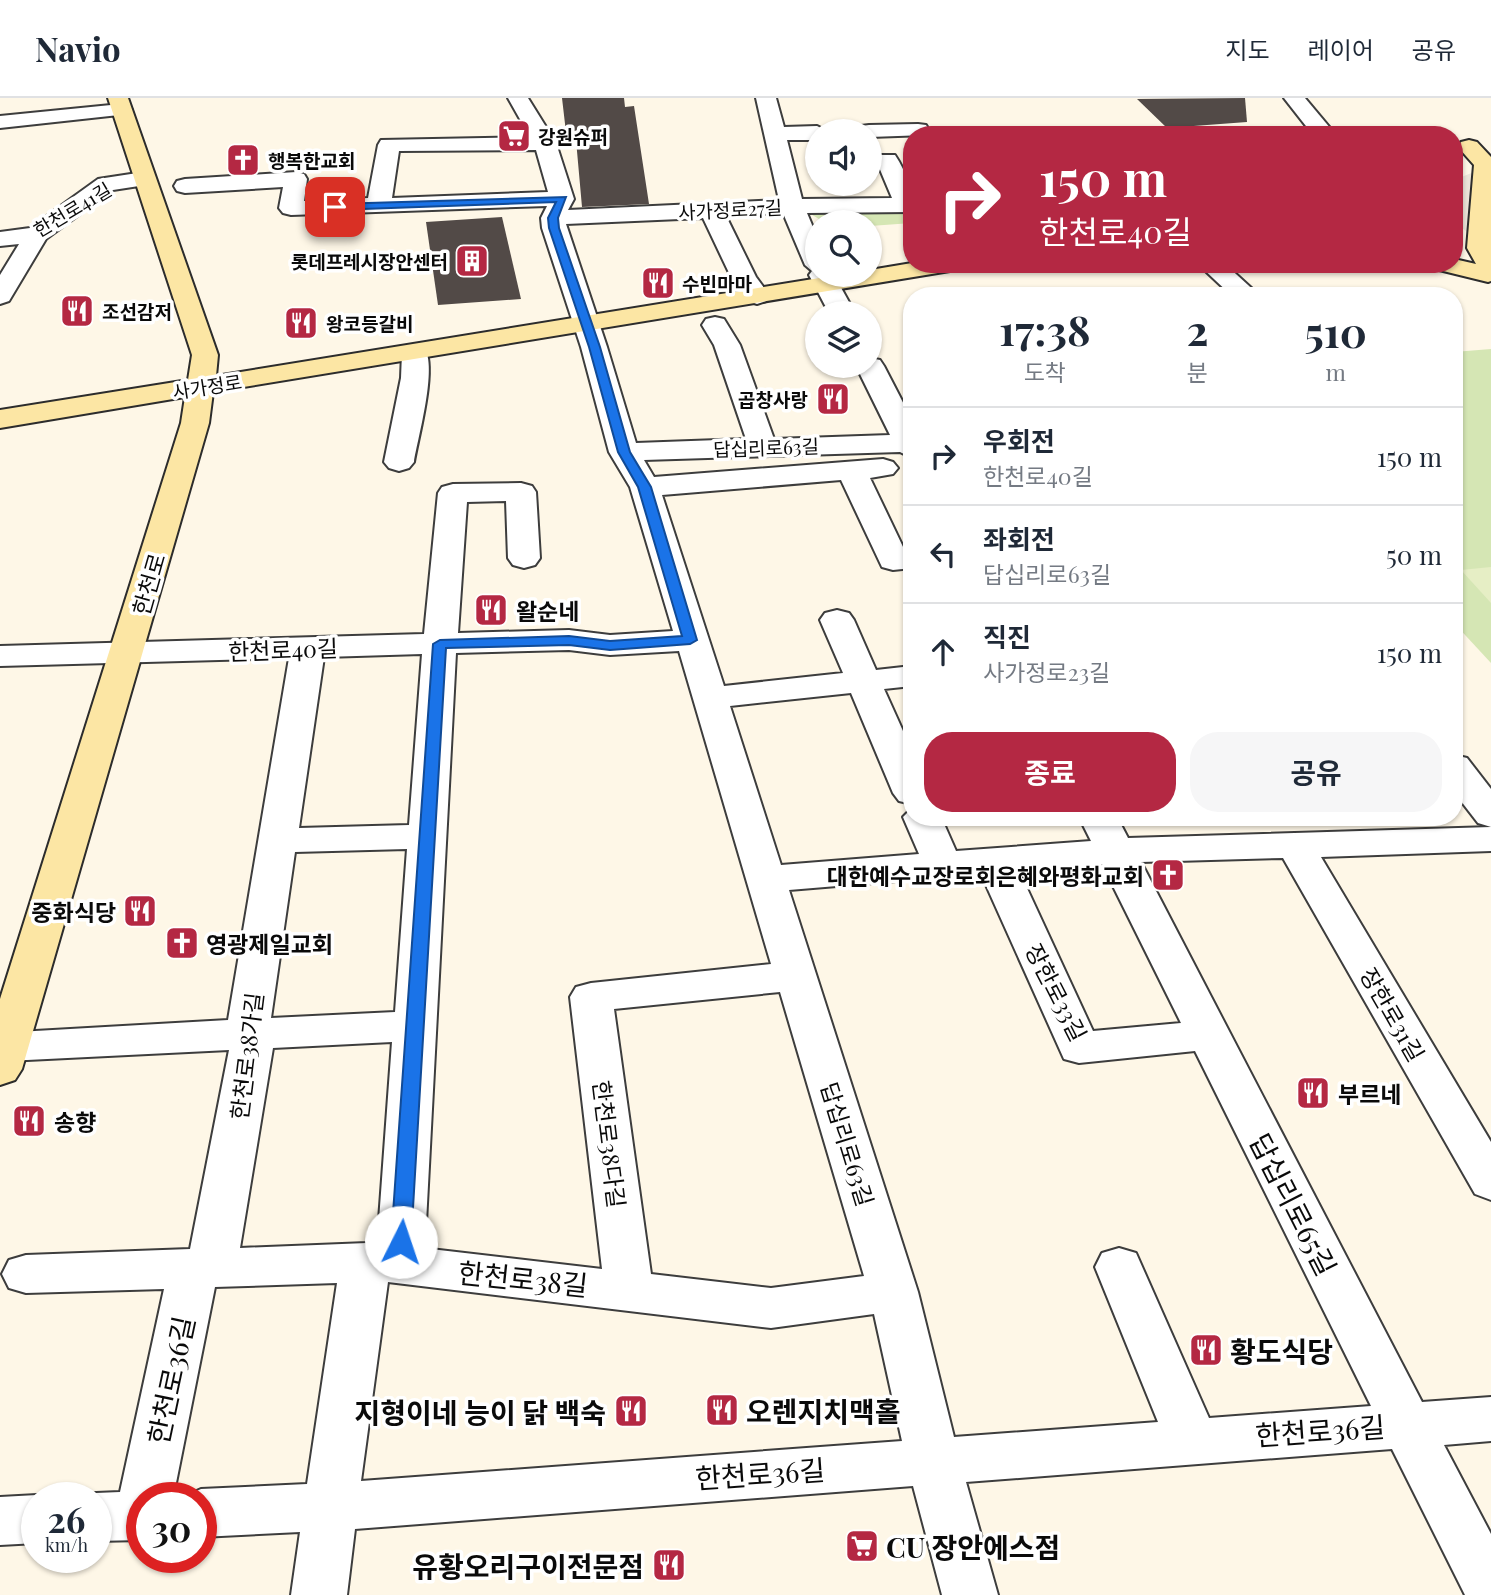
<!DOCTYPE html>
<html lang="ko">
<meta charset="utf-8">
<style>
body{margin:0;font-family:"Playfair Display","Noto Sans KR",serif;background:#f6f6f7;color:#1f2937;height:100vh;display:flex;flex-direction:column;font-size:26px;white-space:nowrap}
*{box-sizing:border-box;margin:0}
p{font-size:23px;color:#747a83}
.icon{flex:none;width:38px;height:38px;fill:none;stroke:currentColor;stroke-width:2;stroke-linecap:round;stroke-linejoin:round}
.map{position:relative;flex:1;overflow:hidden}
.panel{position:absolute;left:903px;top:189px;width:560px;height:539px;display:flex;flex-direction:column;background:#fff;border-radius:28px;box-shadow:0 2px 5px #0004}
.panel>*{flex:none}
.guide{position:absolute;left:903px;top:28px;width:560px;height:147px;border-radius:28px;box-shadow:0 2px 5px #0004;background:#b42843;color:#fff;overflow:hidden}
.controls{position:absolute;left:805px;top:21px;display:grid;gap:14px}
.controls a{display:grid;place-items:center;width:77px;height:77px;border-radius:50%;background:#fff;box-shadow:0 2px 5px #0004;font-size:35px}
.speed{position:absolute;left:21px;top:1384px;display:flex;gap:14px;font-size:35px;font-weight:700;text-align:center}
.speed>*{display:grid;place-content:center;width:91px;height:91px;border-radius:50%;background:#fff;box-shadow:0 2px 5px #0004;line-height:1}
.speed small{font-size:18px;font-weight:400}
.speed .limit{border:10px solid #d22;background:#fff;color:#111}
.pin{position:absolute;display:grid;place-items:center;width:60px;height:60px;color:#fff;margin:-30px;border-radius:14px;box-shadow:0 4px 10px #0006}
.me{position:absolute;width:77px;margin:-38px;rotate:4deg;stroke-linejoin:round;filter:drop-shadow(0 0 5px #0008)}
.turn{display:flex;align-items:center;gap:24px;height:147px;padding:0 21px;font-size:32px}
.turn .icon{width:91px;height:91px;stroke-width:2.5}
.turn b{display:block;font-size:49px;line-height:60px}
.eta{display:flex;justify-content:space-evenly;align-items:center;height:119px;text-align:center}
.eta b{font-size:42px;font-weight:700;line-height:49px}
.cta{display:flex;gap:14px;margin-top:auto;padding:14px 21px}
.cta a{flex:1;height:80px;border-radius:28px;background:#b42843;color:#fff;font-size:28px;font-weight:700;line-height:80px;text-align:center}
.cta a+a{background:#f6f6f7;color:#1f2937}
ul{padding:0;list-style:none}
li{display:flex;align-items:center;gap:21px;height:98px;padding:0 21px;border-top:2px solid #e0e1e3}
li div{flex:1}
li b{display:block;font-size:26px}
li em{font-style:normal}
header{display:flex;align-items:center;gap:42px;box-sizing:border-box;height:98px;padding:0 35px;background:#fff;border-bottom:2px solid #e0e1e3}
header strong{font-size:33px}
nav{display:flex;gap:38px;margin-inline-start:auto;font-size:24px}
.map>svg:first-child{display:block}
.green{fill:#d5e6b4}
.pitch{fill:#e6eec5}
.plaza{fill:#ece4d9}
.building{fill:#524a47}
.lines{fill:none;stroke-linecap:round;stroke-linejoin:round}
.minor-casing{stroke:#3d3d3d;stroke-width:4}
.secondary-casing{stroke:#2c2c2c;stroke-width:4}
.minor{fill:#fff;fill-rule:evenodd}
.secondary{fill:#fce6a4;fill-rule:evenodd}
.route{fill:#1a73e8;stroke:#114b97;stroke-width:2}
.labels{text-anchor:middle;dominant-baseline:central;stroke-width:7;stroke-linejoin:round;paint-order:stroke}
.far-poi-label{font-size:19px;font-weight:bold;fill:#0a0a0a;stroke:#fff;text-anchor:start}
.far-street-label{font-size:19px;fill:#0a0a0a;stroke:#fff}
.street-label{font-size:23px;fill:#0a0a0a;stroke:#fff}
.poi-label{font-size:23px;font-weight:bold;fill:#0a0a0a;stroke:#fff;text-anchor:start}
.near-street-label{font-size:28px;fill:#0a0a0a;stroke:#fff}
.near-poi-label{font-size:28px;font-weight:bold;fill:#0a0a0a;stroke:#fff;text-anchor:start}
</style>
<header>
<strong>Navio</strong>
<nav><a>지도</a><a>레이어</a><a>공유</a></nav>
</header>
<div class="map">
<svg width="1491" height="1497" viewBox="0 0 1491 1497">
<rect width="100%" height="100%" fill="#fef7e7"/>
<!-- green -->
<g class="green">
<polygon points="912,109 912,125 870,128 870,124 824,124 804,112"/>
<polygon points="1491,251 1491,565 1454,525 1454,254"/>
</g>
<!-- pitch -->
<polygon class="pitch" points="1491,469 1491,505 1461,472"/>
<!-- plaza -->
<polygon class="plaza" points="1474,74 1470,136 1454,124 1454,82"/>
<!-- building -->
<g class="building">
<polygon points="562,0 624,0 625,9 634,8 649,106 582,109 576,42 567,43"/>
<polygon points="1245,0 1247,24 1167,30 1137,1"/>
<polygon points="502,119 521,201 438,207 426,124"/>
</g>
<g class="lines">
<defs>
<g id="minor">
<path d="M508 0H528L556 45 574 101 568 112 779 102 756 0H776L784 29 817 28 827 33H817V42H787L802 101 892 100 876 62 879 57H895C907 75 912 93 912 114L807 115 817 139V177H834L855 215H829L809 177 812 173 805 167 783 115 726 118 756 179 770 198 766 203 757 206 748 203 731 179 703 120 566 126 607 249 636 345 746 341 714 247 702 227 706 221 715 219 724 221 740 247 774 341 890 337 856 268H870V260L880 262 884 268 912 322V360L900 354 644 362 654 379 883 361 893 364 898 370 893 376 870 380 904 451H912V470L893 472 882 469 841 382 662 397 724 588 843 575 820 522 825 515 837 512 849 515 854 522 876 572 912 568V588L884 591 912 653V706L899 703 893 695 851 595 730 608 781 767 919 756 903 719 912 710V719H941L956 753 1091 743 1079 719H1117L1128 740 1491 729V753L1321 759 1491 1044V1102L1475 1096 1283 760 1141 764 1422 1304 1491 1299V1343L1444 1347 1491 1436V1497H1465L1392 1351 966 1384 998 1497H942L913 1388 355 1431 347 1497H291L300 1434 201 1439V1400H181L201 1391 307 1386 337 1185 215 1189 173 1400H142V1442L96 1443V1400H82L96 1395 120 1394 164 1191 26 1195 9 1190 2 1176 9 1162 26 1157 190 1151 229 952 7 963 0 961V935L228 922 289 560 0 568V548L424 536 438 395 442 389 453 386 521 385 532 388 536 394 540 460 535 467 524 470 513 467 508 460 506 403 467 404 458 535 569 532 610 537 673 533 630 389 609 354 581 249 542 130 541 120 547 108 291 117 283 115 279 110 283 89 185 95 177 93 174 88 177 83 185 81 296 74 304 76 307 81 304 103 368 100 378 47 381 42 530 39ZM536 52 548 94 392 100 399 53ZM569 552 610 557 679 553 771 866 591 885 576 889 570 899 602 1171 422 1150 425 1144 456 555ZM422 556 409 727 299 730 324 559ZM407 751 395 914 271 920 295 754ZM1102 766 1181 925 1093 933 1019 773ZM981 776 1064 961 1079 965 1195 953 1371 1308 1209 1320 1136 1155 1119 1150 1102 1155 1095 1169 1158 1324 954 1339 918 1194 789 792ZM780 894 864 1178 771 1190 651 1176 614 911ZM392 944 378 1136 367 1145 240 1150 273 950ZM388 1184 771 1230 874 1216 902 1343 361 1383Z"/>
<polygon points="1284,0 1305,0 1336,37 1313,37"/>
<polygon points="121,6 128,8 132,12 128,16 0,30 0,18"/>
<polygon points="918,26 926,27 929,32 926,37 870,39 870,33 858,33 861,28 869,27"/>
<polygon points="144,74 152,76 155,81 152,86 113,92 46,141 9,203 0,206 0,177 19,146 0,148 0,134 30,130 98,81"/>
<polygon points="1198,166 1225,166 1260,198 1232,198"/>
<path d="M415 247 424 249C438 269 418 339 414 364L409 370 399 373 389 370 384 364 401 280 402 255 406 249Z"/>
<polygon points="1454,657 1467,660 1491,691 1491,729 1478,725 1454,694"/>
<polygon points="37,1397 46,1400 37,1400 37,1445 0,1447 0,1399"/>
</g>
<g id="secondary">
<polygon points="108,0 128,0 218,257 216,278 838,177 870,177 870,172 912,165 962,166 959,171 950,173 213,294 209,325 22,971 15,982 0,987 0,901 181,325 185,299 0,330 0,312 188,282 192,257"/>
<polygon points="1469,42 1477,44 1491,59 1491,183 1488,184 1435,171 1432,166 1454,166 1454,161 1476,166 1467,150 1474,67 1458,49 1461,44"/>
</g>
</defs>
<!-- minor casing -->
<use href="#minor" class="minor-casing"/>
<!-- secondary casing -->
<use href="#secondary" class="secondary-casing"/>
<!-- minor -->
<use href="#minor" class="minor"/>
<!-- secondary -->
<use href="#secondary" class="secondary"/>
</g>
<!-- route -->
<polygon class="route" points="566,99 558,120 559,130 600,249 630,354 651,389 697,542 690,546 610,552 569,547 446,550 411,1144 408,1149 401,1152 394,1149 391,1144 433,546 440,542 569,538 610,543 682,538 638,389 618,354 589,249 549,130 548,120 556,104 335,112 330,109 335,106"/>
<!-- icons -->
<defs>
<symbol id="supermarket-square" viewBox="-11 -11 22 22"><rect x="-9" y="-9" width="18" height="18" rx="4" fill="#b42843" stroke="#fff"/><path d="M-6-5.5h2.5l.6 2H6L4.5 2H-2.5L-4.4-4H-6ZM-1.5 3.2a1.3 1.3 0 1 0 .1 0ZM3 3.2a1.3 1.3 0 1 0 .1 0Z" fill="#fff"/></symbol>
<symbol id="church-square" viewBox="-11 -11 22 22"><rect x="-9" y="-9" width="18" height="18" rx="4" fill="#b42843" stroke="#fff"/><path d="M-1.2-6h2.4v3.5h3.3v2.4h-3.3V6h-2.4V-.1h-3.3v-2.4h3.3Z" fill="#fff"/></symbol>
<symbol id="building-square" viewBox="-11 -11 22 22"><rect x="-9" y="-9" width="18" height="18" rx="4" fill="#b42843" stroke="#fff"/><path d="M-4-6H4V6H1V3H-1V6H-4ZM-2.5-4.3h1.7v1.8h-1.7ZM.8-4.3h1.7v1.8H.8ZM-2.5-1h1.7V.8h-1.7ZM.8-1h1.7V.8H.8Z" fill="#fff"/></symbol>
<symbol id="restaurant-square" viewBox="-11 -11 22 22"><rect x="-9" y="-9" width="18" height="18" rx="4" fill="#b42843" stroke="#fff"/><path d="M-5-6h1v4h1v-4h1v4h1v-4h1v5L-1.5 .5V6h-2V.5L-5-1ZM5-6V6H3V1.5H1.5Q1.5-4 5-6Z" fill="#fff"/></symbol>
</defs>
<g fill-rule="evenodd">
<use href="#supermarket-square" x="495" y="19" width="38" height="38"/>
<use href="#church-square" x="224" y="43" width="38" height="38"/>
<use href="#building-square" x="453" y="144" width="38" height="38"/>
<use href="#restaurant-square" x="639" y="166" width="38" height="38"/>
<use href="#restaurant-square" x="58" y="194" width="38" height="38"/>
<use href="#restaurant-square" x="282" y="206" width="38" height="38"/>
<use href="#restaurant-square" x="814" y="282" width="38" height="38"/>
<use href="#restaurant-square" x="472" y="493" width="38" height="38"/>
<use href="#church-square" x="1149" y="758" width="38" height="38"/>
<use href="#restaurant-square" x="121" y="794" width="38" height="38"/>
<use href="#church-square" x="163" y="826" width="38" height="38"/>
<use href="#restaurant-square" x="1294" y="976" width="38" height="38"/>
<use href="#restaurant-square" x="10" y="1004" width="38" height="38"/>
<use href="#restaurant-square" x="1187" y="1233" width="38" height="38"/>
<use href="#restaurant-square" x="703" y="1293" width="38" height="38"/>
<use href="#restaurant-square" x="612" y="1294" width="38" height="38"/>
<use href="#supermarket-square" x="843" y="1429" width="38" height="38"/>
<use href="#restaurant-square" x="650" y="1448" width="38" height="38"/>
</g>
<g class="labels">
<!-- far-poi labels -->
<g class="far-poi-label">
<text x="538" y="38">강원슈퍼</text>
<text x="268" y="62">행복한교회</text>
<text x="448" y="163" text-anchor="end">롯데프레시장안센터</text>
<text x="682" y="185">수빈마마</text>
<text x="102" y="213">조선감저</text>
<text x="326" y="225">왕코등갈비</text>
<text x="808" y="301" text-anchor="end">곱창사랑</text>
</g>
<!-- far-street labels -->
<g class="far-street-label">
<text transform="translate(72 111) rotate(-31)">한천로41길</text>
<text transform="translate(730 111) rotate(-3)">사가정로27길</text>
<text transform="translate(207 288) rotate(-9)">사가정로</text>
<text transform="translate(766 349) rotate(-2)">답십리로63길</text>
</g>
<!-- street labels -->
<g class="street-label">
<text transform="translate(148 486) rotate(-74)">한천로</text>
<text transform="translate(283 551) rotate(-2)">한천로40길</text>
<text transform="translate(1057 894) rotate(63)">장한로33길</text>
<text transform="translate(1393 916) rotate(60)">장한로31길</text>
<text transform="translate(246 958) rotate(-83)">한천로38가길</text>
<text transform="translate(610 1046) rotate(83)">한천로38다길</text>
<text transform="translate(848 1046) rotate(73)">답십리로63길</text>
</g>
<!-- poi labels -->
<g class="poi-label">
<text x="516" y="512">왈순네</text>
<text x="1144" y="777" text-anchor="end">대한예수교장로회은혜와평화교회</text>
<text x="116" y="813" text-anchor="end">중화식당</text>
<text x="206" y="845">영광제일교회</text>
<text x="1338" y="995">부르네</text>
<text x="54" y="1023">송향</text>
</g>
<!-- near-street labels -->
<g class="near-street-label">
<text transform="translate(1294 1106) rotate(63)">답십리로65길</text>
<text transform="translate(523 1180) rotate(6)">한천로38길</text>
<text transform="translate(170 1282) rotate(-78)">한천로36길</text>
<text transform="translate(1320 1332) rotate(-4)">한천로36길</text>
<text transform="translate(760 1375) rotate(-4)">한천로36길</text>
</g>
<!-- near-poi labels -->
<g class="near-poi-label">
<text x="1230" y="1252">황도식당</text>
<text x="746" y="1312">오렌지치맥홀</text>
<text x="606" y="1313" text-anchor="end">지형이네 능이 닭 백숙</text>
<text x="886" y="1448">CU 장안에스점</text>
<text x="644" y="1467" text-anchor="end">유황오리구이전문점</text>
</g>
</g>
</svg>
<div class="controls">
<a><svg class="icon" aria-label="sound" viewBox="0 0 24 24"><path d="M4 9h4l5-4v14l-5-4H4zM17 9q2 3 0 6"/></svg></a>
<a><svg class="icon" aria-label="search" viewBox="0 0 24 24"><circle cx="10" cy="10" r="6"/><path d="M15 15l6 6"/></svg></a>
<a><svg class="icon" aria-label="layers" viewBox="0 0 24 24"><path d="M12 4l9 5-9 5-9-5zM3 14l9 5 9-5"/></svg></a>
</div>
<div class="speed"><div>26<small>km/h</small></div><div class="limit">30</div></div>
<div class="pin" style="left:335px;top:109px;background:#d93025"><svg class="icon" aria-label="arrive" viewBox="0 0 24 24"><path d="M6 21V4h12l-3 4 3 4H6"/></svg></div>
<svg class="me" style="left:401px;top:1144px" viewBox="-20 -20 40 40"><circle r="19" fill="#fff"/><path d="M0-13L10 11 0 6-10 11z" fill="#1a73e8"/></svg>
<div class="guide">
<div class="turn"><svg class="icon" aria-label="right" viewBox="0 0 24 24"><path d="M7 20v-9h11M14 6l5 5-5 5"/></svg><div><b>150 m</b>한천로40길</div></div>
</div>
<section class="panel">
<div class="eta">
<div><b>17:38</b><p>도착</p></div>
<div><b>2</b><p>분</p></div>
<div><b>510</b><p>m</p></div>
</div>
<ul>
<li><svg class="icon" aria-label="right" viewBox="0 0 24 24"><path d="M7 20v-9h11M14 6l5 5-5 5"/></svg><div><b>우회전</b><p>한천로40길</p></div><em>150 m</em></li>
<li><svg class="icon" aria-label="left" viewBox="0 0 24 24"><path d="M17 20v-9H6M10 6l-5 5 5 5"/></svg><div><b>좌회전</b><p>답십리로63길</p></div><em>50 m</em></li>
<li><svg class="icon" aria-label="ahead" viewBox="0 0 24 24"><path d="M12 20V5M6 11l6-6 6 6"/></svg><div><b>직진</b><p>사가정로23길</p></div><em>150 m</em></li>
</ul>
<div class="cta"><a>종료</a><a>공유</a></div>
</section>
</div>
